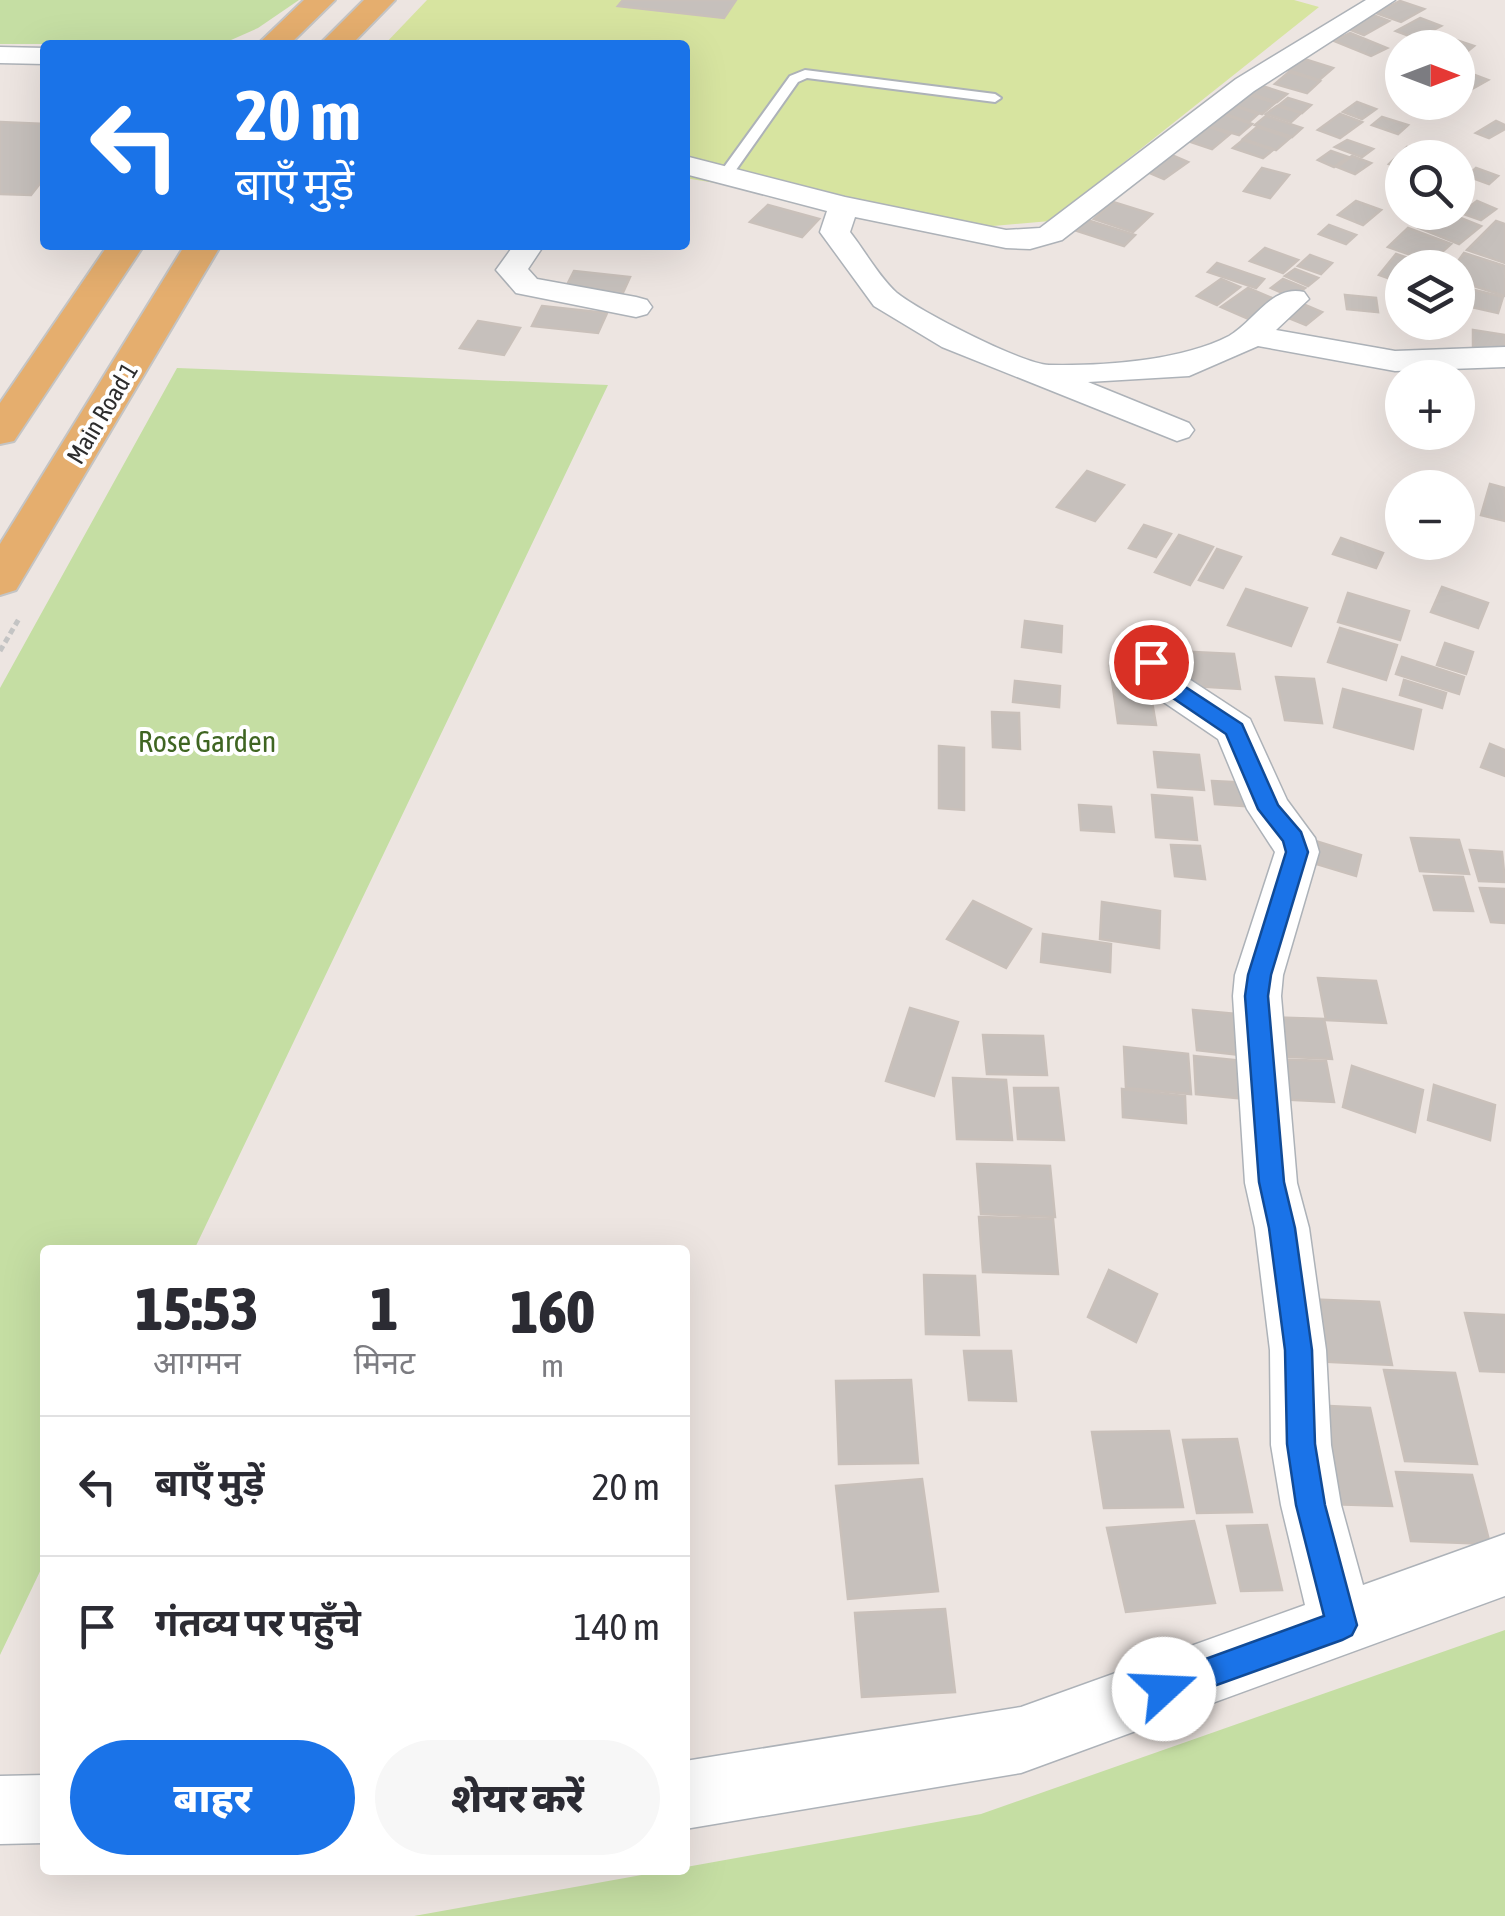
<!DOCTYPE html>
<html lang="hi">
<meta charset="utf-8">
<style>
body{margin:0;font-family:"Asap Condensed","Noto Sans Devanagari",sans-serif;background:#f7f7f7;color:#2b2b33;height:100vh;display:flex;flex-direction:column;font-size:38px;white-space:nowrap}
*{box-sizing:border-box;margin:0}
p{font-size:32px;color:#7c7c81}
.icon{flex:none;width:55px;height:55px;fill:none;stroke:currentColor;stroke-width:2;stroke-linecap:round;stroke-linejoin:round}
.map{position:relative;flex:1;overflow:hidden}
.panel{position:absolute;left:40px;top:1245px;width:650px;height:630px;display:flex;flex-direction:column;background:#fff;border-radius:10px;box-shadow:0 10px 40px #0002}
.panel>*{flex:none}
.guide{position:absolute;left:40px;top:40px;width:650px;height:210px;border-radius:10px;box-shadow:0 10px 40px #0002;background:#1a73e8;color:#fff;overflow:hidden}
.needle{width:65px;rotate:90deg}
.controls{position:absolute;left:1385px;top:30px;display:grid;gap:20px}
.controls a{display:grid;place-items:center;width:90px;height:90px;border-radius:50%;background:#fff;box-shadow:0 10px 40px #0002;font-size:50px}
.pin{position:absolute;display:grid;place-items:center;width:85px;height:85px;color:#fff;margin:-42px;border:5px solid #fff;border-radius:50%;box-shadow:0 2px 10px #0007}
.me{position:absolute;width:110px;margin:-55px;rotate:70deg;stroke-linejoin:round;filter:drop-shadow(0 0 8px #0008)}
.turn{display:flex;align-items:center;gap:35px;height:210px;padding:0 30px;font-size:45px}
.turn .icon{width:130px;height:130px;stroke-width:2.5}
.turn b{display:block;font-size:70px;line-height:85px}
.eta{display:flex;justify-content:space-evenly;align-items:center;height:170px;text-align:center}
.eta b{font-size:60px;font-weight:800;line-height:70px}
.cta{display:flex;gap:20px;margin-top:auto;padding:20px 30px}
.cta a{flex:1;height:115px;border-radius:60px;background:#1a73e8;color:#fff;font-size:40px;font-weight:800;line-height:115px;text-align:center}
.cta a+a{background:#f7f7f7;color:#2b2b33}
ul{padding:0;list-style:none}
li{display:flex;align-items:center;gap:30px;height:140px;padding:0 30px;border-top:2px solid #e1e1e2}
li div{flex:1}
li b{display:block;font-size:38px}
li em{font-style:normal}
.map>svg:first-child{display:block}
.green{fill:#c5dea3}
.pitch{fill:#d7e4a0}
.building{fill:#c6c0bc;stroke:#c9c0ba;stroke-width:2.5}
.lines{fill:none;stroke-linecap:round;stroke-linejoin:round}
.service-casing{stroke:#adb2b8;stroke-width:4}
.minor-casing{stroke:#adb2b8;stroke-width:3}
.primary-casing{stroke:#c4c4c4;stroke-width:4}
.path{stroke:#c4c4c4;stroke-width:5;stroke-dasharray:6 4;stroke-linecap:butt}
.service{fill:#fff;fill-rule:evenodd}
.minor{fill:#fff;fill-rule:evenodd}
.primary{fill:#e5ae6e;fill-rule:evenodd}
.route{fill:#1a73e8;stroke:#114b97;stroke-width:2.5}
.labels{text-anchor:middle;dominant-baseline:central;stroke-width:8;stroke-linejoin:round;paint-order:stroke}
.far-street-label{font-size:25px;fill:#2d2d2d;stroke:#fff}
.park-label{font-size:30px;fill:#3f6522;stroke:#fff}
</style>
<div class="map">
<svg width="1505" height="1916" viewBox="0 0 1505 1916">
<rect width="100%" height="100%" fill="#ede5e1"/>
<!-- green -->
<g class="green">
<polygon points="0,0 299,0 258,28 222,44 0,44"/>
<polygon points="177,368 608,385 194,1250 45,1250 45,1561 0,1655 0,688"/>
<polygon points="1505,1630 1505,1916 414,1916 981,1814"/>
</g>
<!-- pitch -->
<polygon class="pitch" points="427,0 1294,0 1319,7 1050,221 982,227 685,178 685,45 384,45"/>
<!-- building -->
<g class="building">
<polygon points="623,0 736,0 724,18 618,6"/>
<polygon points="1400,1 1424,9 1401,22 1376,13"/>
<polygon points="1370,14 1389,21 1364,35 1346,28"/>
<polygon points="1420,18 1441,26 1417,39 1396,31"/>
<polygon points="1350,33 1387,48 1371,56 1334,41"/>
<polygon points="1450,38 1474,46 1458,59 1458,48 1438,48"/>
<polygon points="1301,58 1333,68 1319,80 1287,70"/>
<polygon points="1289,72 1320,81 1307,93 1275,84"/>
<polygon points="1472,74 1488,80 1470,90 1458,85"/>
<polygon points="1256,84 1287,94 1277,102 1245,92"/>
<polygon points="1243,93 1275,103 1262,114 1230,104"/>
<polygon points="1288,98 1311,105 1302,113 1279,105"/>
<polygon points="1357,102 1376,109 1362,119 1343,112"/>
<polygon points="1229,104 1258,114 1249,122 1219,112"/>
<polygon points="1277,106 1301,113 1291,122 1266,114"/>
<polygon points="1220,113 1252,124 1239,135 1205,125"/>
<polygon points="1340,114 1362,122 1340,138 1318,130"/>
<polygon points="1266,116 1302,128 1292,137 1255,125"/>
<polygon points="1382,117 1408,125 1398,134 1372,125"/>
<polygon points="1496,121 1505,125 1505,129 1489,138 1476,133"/>
<polygon points="0,122 45,124 45,177 31,195 0,194"/>
<polygon points="1203,125 1230,134 1212,149 1185,140"/>
<polygon points="1257,127 1290,138 1276,150 1243,139"/>
<polygon points="1243,140 1273,150 1263,158 1233,148"/>
<polygon points="1347,140 1373,149 1362,157 1335,147"/>
<polygon points="1407,147 1432,155 1402,158 1402,169 1389,164"/>
<polygon points="1331,151 1348,157 1334,167 1318,160"/>
<polygon points="1169,154 1188,162 1164,179 1145,171"/>
<polygon points="1352,156 1371,163 1355,174 1337,167"/>
<polygon points="1262,168 1289,175 1270,198 1244,191"/>
<polygon points="1476,168 1498,176 1489,184 1467,176"/>
<polygon points="1356,201 1381,210 1363,225 1338,215"/>
<polygon points="1477,201 1496,209 1481,220 1461,213"/>
<polygon points="1113,202 1152,214 1133,232 1094,219"/>
<polygon points="768,205 819,219 802,237 750,222"/>
<polygon points="1440,212 1446,212 1481,226 1459,244 1419,228"/>
<polygon points="1087,220 1135,235 1124,246 1077,231"/>
<polygon points="1496,221 1505,224 1505,263 1467,250"/>
<polygon points="1329,225 1356,235 1346,244 1319,234"/>
<polygon points="1408,228 1451,244 1431,262 1388,247"/>
<polygon points="1265,248 1298,260 1283,273 1250,261"/>
<polygon points="1464,253 1505,266 1505,296 1458,281 1458,268 1453,268"/>
<polygon points="1396,254 1439,268 1402,268 1402,283 1379,275"/>
<polygon points="1310,255 1332,263 1321,274 1298,266"/>
<polygon points="1217,263 1264,279 1256,288 1208,272"/>
<polygon points="1295,269 1318,278 1308,286 1285,276"/>
<polygon points="574,271 630,277 621,297 564,291"/>
<polygon points="1221,279 1240,287 1217,305 1197,296"/>
<polygon points="1283,279 1305,288 1292,297 1271,288"/>
<polygon points="1458,286 1503,297 1498,313 1458,304"/>
<polygon points="1248,288 1284,303 1258,323 1221,307"/>
<polygon points="1345,295 1376,298 1378,312 1347,309"/>
<polygon points="1298,302 1322,312 1306,325 1281,315"/>
<polygon points="542,306 607,313 598,333 532,326"/>
<polygon points="478,321 520,328 504,355 460,348"/>
<polygon points="1473,330 1505,335 1505,356 1473,351"/>
<polygon points="1087,471 1124,485 1095,521 1057,507"/>
<polygon points="1490,484 1505,488 1505,521 1481,515"/>
<polygon points="1144,525 1171,534 1156,557 1129,548"/>
<polygon points="1179,535 1213,547 1190,585 1155,572"/>
<polygon points="1341,538 1383,553 1376,568 1333,554"/>
<polygon points="1217,549 1241,557 1223,588 1199,580"/>
<polygon points="1442,587 1488,603 1478,628 1431,612"/>
<polygon points="1246,589 1307,608 1291,646 1228,625"/>
<polygon points="1348,593 1409,611 1400,640 1338,622"/>
<polygon points="1025,621 1062,626 1061,652 1022,647"/>
<polygon points="1340,628 1397,645 1386,680 1328,662"/>
<polygon points="1445,643 1473,652 1466,674 1437,665"/>
<polygon points="1173,651 1234,654 1240,689 1178,685"/>
<polygon points="1402,657 1464,677 1459,694 1396,674"/>
<polygon points="1110,666 1146,667 1156,725 1118,723"/>
<polygon points="1276,677 1314,679 1322,723 1285,720"/>
<polygon points="1404,680 1446,693 1442,708 1400,695"/>
<polygon points="1015,681 1060,686 1059,707 1013,702"/>
<polygon points="1343,689 1421,710 1413,749 1334,727"/>
<polygon points="992,712 1019,713 1020,749 993,747"/>
<polygon points="1490,744 1505,750 1505,776 1481,767"/>
<polygon points="939,746 964,748 964,810 939,808"/>
<polygon points="1154,752 1199,755 1204,790 1158,787"/>
<polygon points="1212,781 1252,783 1256,807 1215,804"/>
<polygon points="1152,795 1192,798 1197,840 1156,837"/>
<polygon points="1079,805 1111,807 1114,832 1081,830"/>
<polygon points="1411,838 1459,840 1469,874 1420,871"/>
<polygon points="1309,839 1361,855 1356,876 1303,860"/>
<polygon points="1171,845 1200,846 1205,879 1175,876"/>
<polygon points="1470,850 1502,852 1505,882 1479,881"/>
<polygon points="1424,876 1463,877 1473,911 1434,910"/>
<polygon points="1480,888 1505,889 1505,923 1491,922"/>
<polygon points="973,901 1031,929 1006,968 947,939"/>
<polygon points="1102,902 1160,911 1159,948 1100,939"/>
<polygon points="1043,934 1111,944 1110,972 1041,962"/>
<polygon points="1318,978 1376,981 1386,1023 1326,1020"/>
<polygon points="910,1008 958,1022 934,1096 886,1081"/>
<polygon points="1193,1010 1247,1015 1250,1056 1197,1050"/>
<polygon points="1266,1017 1324,1019 1332,1059 1273,1056"/>
<polygon points="983,1035 1043,1036 1047,1075 987,1074"/>
<polygon points="1124,1047 1188,1054 1191,1094 1126,1088"/>
<polygon points="1194,1056 1243,1061 1247,1099 1196,1094"/>
<polygon points="1268,1059 1326,1061 1334,1102 1275,1099"/>
<polygon points="1352,1066 1423,1090 1415,1132 1343,1107"/>
<polygon points="953,1078 1006,1080 1012,1140 957,1139"/>
<polygon points="1434,1085 1495,1105 1490,1140 1428,1120"/>
<polygon points="1014,1088 1058,1088 1064,1140 1018,1139"/>
<polygon points="1122,1089 1185,1096 1186,1123 1123,1117"/>
<polygon points="977,1164 1050,1166 1055,1217 981,1214"/>
<polygon points="979,1217 1053,1219 1058,1274 983,1272"/>
<polygon points="1109,1270 1157,1294 1136,1342 1088,1317"/>
<polygon points="924,1275 975,1276 979,1335 926,1334"/>
<polygon points="1301,1299 1379,1302 1392,1365 1312,1361"/>
<polygon points="1465,1313 1505,1315 1505,1372 1480,1371"/>
<polygon points="964,1351 1011,1351 1016,1401 969,1400"/>
<polygon points="1384,1370 1455,1373 1477,1464 1405,1461"/>
<polygon points="911,1380 918,1463 839,1464 836,1381"/>
<polygon points="1308,1405 1370,1408 1392,1506 1327,1504"/>
<polygon points="1169,1431 1183,1507 1104,1508 1092,1432"/>
<polygon points="1237,1439 1252,1512 1197,1513 1183,1440"/>
<polygon points="1396,1472 1472,1475 1490,1544 1411,1541"/>
<polygon points="922,1479 938,1591 848,1599 836,1486"/>
<polygon points="1194,1521 1215,1603 1126,1612 1107,1528"/>
<polygon points="1267,1525 1282,1590 1241,1591 1227,1526"/>
<polygon points="945,1609 955,1692 862,1697 855,1613"/>
</g>
<g class="lines">
<defs>
<polygon id="service" points="805,70 995,94 1001,98 995,102 807,78 798,82 731,177 721,177 719,174 790,76"/>
<g id="minor">
<path d="M1366 0H1395L1254 91 1062 240 1030 249 1006 248 855 217 850 232C865 251 879 277 897 293 919 311 1022 364 1049 365 1104 366 1180 361 1229 336 1254 322 1272 284 1304 292L1309 299 1276 330 1395 351 1505 347V367L1395 371 1258 346 1189 376 1088 382 1189 423 1194 430 1189 437 1177 441 942 347 874 306 820 232 827 211 685 174V156L845 197 1006 230 1040 228 1236 79Z"/>
<polygon points="0,47 45,48 45,64 0,63"/>
<polygon points="514,245 544,245 528,269 537,279 636,297 647,300 652,307 647,314 636,317 516,293 496,270"/>
<polygon points="1151,648 1165,652 1189,679 1250,719 1287,800 1315,838 1319,852 1283,975 1281,996 1297,1183 1309,1228 1326,1350 1331,1445 1341,1505 1363,1585 1505,1534 1505,1596 1021,1773 685,1829 685,1761 1021,1707 1305,1605 1281,1505 1271,1445 1270,1350 1255,1228 1245,1183 1233,996 1235,975 1275,852 1247,809 1218,739 1159,699 1131,662 1137,652"/>
<polygon points="45,1775 45,1843 0,1844 0,1776"/>
</g>
<g id="primary">
<polygon points="304,0 335,0 289,45 257,45"/>
<polygon points="364,0 395,0 351,45 319,45"/>
<polygon points="108,245 144,245 14,441 0,444 0,403"/>
<polygon points="185,245 221,245 16,590 0,595 0,544"/>
</g>
</defs>
<!-- service casing -->
<use href="#service" class="service-casing"/>
<!-- minor casing -->
<use href="#minor" class="minor-casing"/>
<!-- primary casing -->
<use href="#primary" class="primary-casing"/>
<!-- path -->
<polyline class="path" points="0,651 20,617"/>
<!-- service -->
<use href="#service" class="service"/>
<!-- minor -->
<use href="#minor" class="minor"/>
<!-- primary -->
<use href="#primary" class="primary"/>
</g>
<!-- route -->
<polygon class="route" points="1151,655 1158,657 1181,684 1242,724 1278,805 1301,832 1308,852 1271,975 1268,996 1284,1182 1295,1228 1312,1350 1315,1444 1325,1505 1357,1625 1352,1635 1342,1640 1164,1704 1153,1700 1148,1689 1153,1678 1324,1616 1296,1505 1287,1444 1285,1350 1269,1228 1259,1182 1245,996 1248,975 1286,852 1283,841 1258,809 1226,734 1167,694 1142,662"/>
<g class="labels">
<!-- far-street labels -->
<g class="far-street-label">
<text transform="translate(102 413) rotate(-59)">Main Road 1</text>
</g>
<!-- park labels -->
<g class="park-label">
<text x="207" y="741">Rose Garden</text>
</g>
</g>
</svg>
<div class="controls">
<a><svg class="needle" viewBox="-14 -14 28 28"><path d="M0-13l5 13h-10z" fill="#e53935"/><path d="M0 13l5-13h-10z" fill="#7c7c81"/></svg></a>
<a><svg class="icon" aria-label="search" viewBox="0 0 24 24"><circle cx="10" cy="10" r="6"/><path d="M15 15l6 6"/></svg></a>
<a><svg class="icon" aria-label="layers" viewBox="0 0 24 24"><path d="M12 4l9 5-9 5-9-5zM3 14l9 5 9-5"/></svg></a>
<a>+</a>
<a>−</a>
</div>
<div class="pin" style="left:1151px;top:662px;background:#d93025"><svg class="icon" aria-label="arrive" viewBox="0 0 24 24"><path d="M6 21V4h12l-3 4 3 4H6"/></svg></div>
<svg class="me" style="left:1164px;top:1689px" viewBox="-20 -20 40 40"><circle r="19" fill="#fff"/><path d="M0-13L10 11 0 6-10 11z" fill="#1a73e8"/></svg>
<div class="guide">
<div class="turn"><svg class="icon" aria-label="left" viewBox="0 0 24 24"><path d="M17 20v-9H6M10 6l-5 5 5 5"/></svg><div><b>20 m</b>बाएँ मुड़ें</div></div>
</div>
<section class="panel">
<div class="eta">
<div><b>15:53</b><p>आगमन</p></div>
<div><b>1</b><p>मिनट</p></div>
<div><b>160</b><p>m</p></div>
</div>
<ul>
<li><svg class="icon" aria-label="left" viewBox="0 0 24 24"><path d="M17 20v-9H6M10 6l-5 5 5 5"/></svg><div><b>बाएँ मुड़ें</b></div><em>20 m</em></li>
<li><svg class="icon" aria-label="arrive" viewBox="0 0 24 24"><path d="M6 21V4h12l-3 4 3 4H6"/></svg><div><b>गंतव्य पर पहुँचे</b></div><em>140 m</em></li>
</ul>
<div class="cta"><a>बाहर</a><a>शेयर करें</a></div>
</section>
</div>
